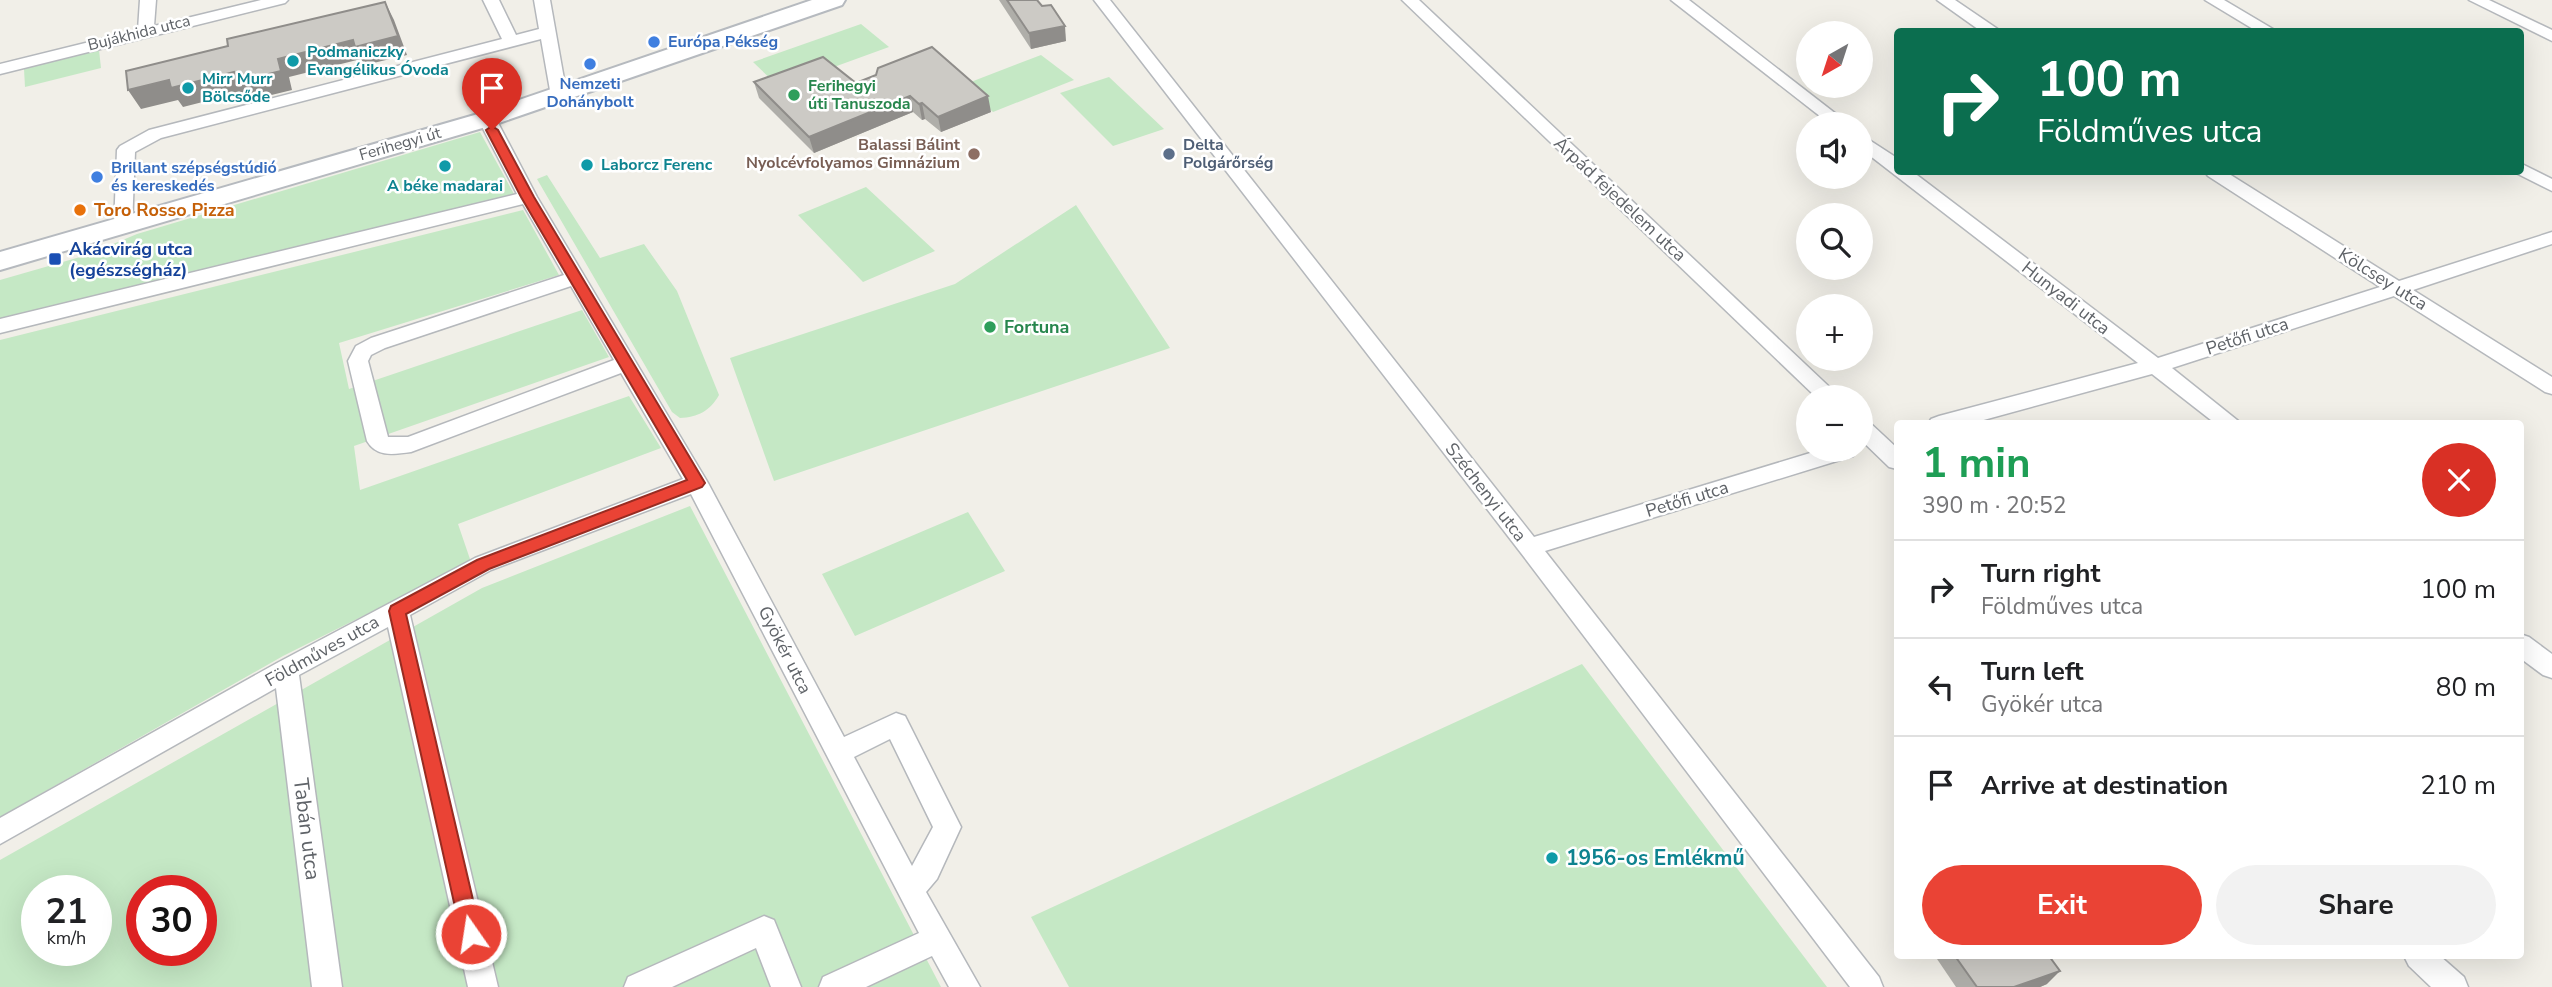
<!DOCTYPE html>
<meta charset="utf-8">
<style>
body{margin:0;font-family:"Nunito Sans",sans-serif;background:#f2f2f2;color:#202124;height:100vh;display:flex;flex-direction:column;font-size:26px;white-space:nowrap}
*{box-sizing:border-box;margin:0}
p{font-size:23px;color:#757577}
.icon{flex:none;width:38px;height:38px;fill:none;stroke:currentColor;stroke-width:2;stroke-linecap:round;stroke-linejoin:round}
.map{position:relative;flex:1;overflow:hidden}
.details{position:absolute;left:1894px;top:420px;width:630px;height:539px;display:flex;flex-direction:column;background:#fff;border-radius:7px;box-shadow:0 7px 28px #0002}
.details>*{flex:none}
.hud{position:absolute;left:1894px;top:28px;width:630px;height:147px;border-radius:7px;box-shadow:0 7px 28px #0002;background:#0b6e4f;color:#fff;overflow:hidden}
.needle{width:46px;rotate:219deg}
.tools{position:absolute;left:1796px;top:21px;display:grid;gap:14px}
.tools a{display:grid;place-items:center;width:77px;height:77px;border-radius:50%;background:#fff;box-shadow:0 7px 28px #0002;font-size:35px}
.speed{position:absolute;left:21px;top:875px;display:flex;gap:14px;font-size:35px;font-weight:700;text-align:center}
.speed>*{display:grid;place-content:center;width:91px;height:91px;border-radius:50%;background:#fff;box-shadow:0 7px 28px #0002;line-height:1}
.speed small{font-size:18px;font-weight:400}
.speed .limit{border:10px solid #d22;background:#fff;color:#111}
.pin{position:absolute;display:grid;place-items:center;width:60px;height:60px;color:#fff;margin:-72px -30px;border-radius:50% 50% 50% 0;rotate:-45deg;box-shadow:0 0 7px #0007}
.pin .icon{rotate:45deg}
.me{position:absolute;width:77px;margin:-38px;rotate:347deg;stroke-linejoin:round;filter:drop-shadow(0 0 5px #0008)}
.turn{display:flex;align-items:center;gap:24px;height:147px;padding:0 28px;font-size:32px}
.turn .icon{width:91px;height:91px;stroke-width:2.5}
.turn b{display:block;font-size:49px;line-height:60px}
.round{display:grid;place-items:center;flex:none;width:74px;height:74px;border-radius:37px;background:#f2f2f2}
.headline{display:flex;align-items:center;justify-content:space-between;height:119px;padding:0 28px}
h1{font-size:42px;font-weight:700;line-height:52px;color:#1e9e55}
.action{display:flex;gap:14px;margin-top:auto;padding:14px 28px}
.action a{flex:1;height:80px;border-radius:42px;background:#ea4335;color:#fff;font-size:28px;font-weight:700;line-height:80px;text-align:center}
.action a+a{background:#f2f2f2;color:#202124}
ul{padding:0;list-style:none}
li{display:flex;align-items:center;gap:21px;height:98px;padding:0 28px;border-top:2px solid #e0e0e0}
li div{flex:1}
li b{display:block;font-size:26px}
li em{font-style:normal}
.map>svg:first-child{display:block}
.green{fill:#c5e8c5;fill-rule:evenodd}
.lines{fill:none;stroke-linecap:round;stroke-linejoin:round}
.street-casing{stroke:#b5b8bc;stroke-width:3}
.secondary-casing{stroke:#b6babf;stroke-width:4}
.street{fill:#fff;fill-rule:evenodd}
.secondary{fill:#fff;fill-rule:evenodd}
.wall{fill:#afaea9}
.shaded-wall{fill:#8f8d8a}
.building{fill:#cccac5;stroke:#8f8d8a;stroke-width:2}
.route{fill:#ea4335;stroke:#982c22;stroke-width:2}
.shop-dot{fill:#3f7fe0;stroke:#fff;stroke-width:2.5}
.culture-dot{fill:#0f9aa8;stroke:#fff;stroke-width:2.5}
.leisure-dot{fill:#2e9e5b;stroke:#fff;stroke-width:2.5}
.education-dot{fill:#8d6e63;stroke:#fff;stroke-width:2.5}
.service-dot{fill:#5c6f8a;stroke:#fff;stroke-width:2.5}
.food-dot{fill:#e8710a;stroke:#fff;stroke-width:2.5}
.transit-dot{fill:#1a4fb4;stroke:#fff;stroke-width:2.5}
.labels{text-anchor:middle;dominant-baseline:central;stroke-width:5;stroke-linejoin:round;paint-order:stroke}
.far-street-label{font-size:16px;fill:#5f6368;stroke:#fff}
.far-shop-label{font-size:16px;font-weight:bold;fill:#366cbe;stroke:#fff;text-anchor:start}
.far-culture-label{font-size:16px;font-weight:bold;fill:#0d838f;stroke:#fff;text-anchor:start}
.far-leisure-label{font-size:16px;font-weight:bold;fill:#27864d;stroke:#fff;text-anchor:start}
.far-education-label{font-size:16px;font-weight:bold;fill:#785e54;stroke:#fff;text-anchor:end}
.far-service-label{font-size:16px;font-weight:bold;fill:#4e5e75;stroke:#fff;text-anchor:start}
.street-label{font-size:18px;fill:#5f6368;stroke:#fff}
.food-label{font-size:18px;font-weight:bold;fill:#c56008;stroke:#fff;text-anchor:start}
.transit-label{font-size:18px;font-weight:bold;fill:#164399;stroke:#fff;text-anchor:start}
.leisure-label{font-size:18px;font-weight:bold;fill:#27864d;stroke:#fff;text-anchor:start}
.near-street-label{font-size:21px;fill:#5f6368;stroke:#fff}
.near-culture-label{font-size:21px;font-weight:bold;fill:#0d838f;stroke:#fff;text-anchor:start}
</style>
<div class="map">
<svg width="2552" height="987" viewBox="0 0 2552 987">
<rect width="100%" height="100%" fill="#f1efe8"/>
<!-- green -->
<g class="green">
<polygon points="861,24 889,47 779,87 753,62"/>
<polygon points="99,50 101,68 25,87 24,69"/>
<polygon points="1041,55 1074,80 993,112 963,85"/>
<polygon points="1109,77 1164,129 1113,146 1060,93"/>
<polygon points="480,132 514,194 510,197 0,320 0,280 87,255 137,234"/>
<path d="M547 175 600 258 644 244 677 291 719 395C710 411 698 417 680 418L672 412 537 179Z"/>
<polygon points="866,187 935,251 863,282 798,215"/>
<polygon points="1076,205 1170,348 774,481 730,358 955,284"/>
<polygon points="523,210 559,275 339,343 349,389 582,310 609,357 354,446 360,490 629,396 661,448 458,524 471,562 283,656 0,817 0,340"/>
<path d="M690 506 941 987H0V860L482 588ZM37 891H96V950H37ZM142 891H201V950H142Z"/>
<polygon points="968,512 1005,571 855,636 822,574"/>
<polygon points="1582,664 1827,987 1069,987 1031,917"/>
</g>
<g class="lines">
<defs>
<g id="street">
<polygon points="140,0 156,0 154,26 261,0 288,0 285,3 0,74 0,64 138,30"/>
<polygon points="483,0 499,0 516,35 539,29 534,0 550,0 567,96 565,100 559,101 551,96 541,39 161,138 135,152 132,226 123,232 114,226 117,150 120,146 149,130 502,39"/>
<polygon points="1094,0 1110,0 1534,537 1820,450 1856,450 1853,456 1545,551 1879,977 1883,987 1850,987 1521,553"/>
<polygon points="1402,0 1419,0 1840,397 1816,397"/>
<polygon points="1671,0 1689,0 1849,124 1830,124"/>
<polygon points="1937,0 1955,0 2002,32 1982,32"/>
<polygon points="2205,0 2224,0 2278,32 2258,32"/>
<polygon points="2469,0 2489,0 2552,30 2552,41"/>
<path d="M487 114 496 119 537 197 708 483 844 737 896 713 905 716 961 827 937 879 926 892 980 987H949L932 956 866 987H819L823 977 919 933 691 494 491 570 410 615 498 987H468L388 627 299 675 342 987H312L276 688 0 844V818L277 663 475 558 683 479 621 373 411 452C394 454 377 458 367 441L348 361 356 346 371 338 564 275 523 204 0 333V319L517 194 478 119ZM571 286 614 360 408 437H388L368 361 371 355 385 348ZM890 739 933 827 912 866 854 757Z"/>
<polygon points="1860,134 1897,158 1897,172 1913,172 2158,358 2380,287 2208,176 2205,172 2226,172 2399,281 2552,232 2552,244 2413,290 2552,377 2552,394 2545,392 2394,296 2172,368 2242,424 2216,424 2152,374 1969,424 1928,424 1931,419 1939,416 2138,363 1860,148"/>
<polygon points="2520,163 2552,179 2552,191 2514,172 2520,172"/>
<polygon points="1860,418 1868,421 1897,448 1897,469 1889,467 1860,439"/>
<polygon points="2520,634 2529,637 2552,654 2552,678 2543,675 2520,658"/>
<polygon points="764,916 774,920 801,987 771,987 756,948 672,987 624,987 628,977"/>
<polygon points="2404,956 2440,956 2464,977 2468,987 2431,987 2409,966"/>
</g>
<polygon id="secondary" points="812,0 845,0 842,5 496,124 0,270 0,252 478,114"/>
</defs>
<!-- street casing -->
<use href="#street" class="street-casing"/>
<!-- secondary casing -->
<use href="#secondary" class="secondary-casing"/>
<!-- street -->
<use href="#street" class="street"/>
<!-- secondary -->
<use href="#secondary" class="secondary"/>
</g>
<!-- wall -->
<g class="wall">
<polygon points="999,0 1037,0 1066,41 1031,49"/>
<polygon points="876,75 991,112 941,132 925,119 922,120 913,112 814,153 759,98 754,82 856,83"/>
<polygon points="1935,956 2049,956 2047,984 2040,987 1956,987"/>
</g>
<!-- shaded-wall -->
<g class="shaded-wall">
<polygon points="385,2 394,20 407,55 365,65 361,59 289,77 292,90 247,101 242,92 183,107 178,100 141,109 128,90 169,80"/>
<polygon points="1065,26 1066,41 1031,49 1029,33"/>
<polygon points="910,96 913,112 814,153 809,137"/>
<polygon points="988,96 991,112 941,132 938,117"/>
<polygon points="922,103 925,119 922,120 919,104"/>
<polygon points="2060,971 2047,984 2040,987 2014,987"/>
</g>
<!-- building -->
<g class="building">
<polygon points="1007,0 1037,0 1042,6 1051,5 1065,26 1029,33"/>
<polygon points="385,2 398,36 355,47 353,40 278,59 281,71 236,82 234,72 171,88 169,80 128,90 126,71 228,46 227,39"/>
<polygon points="932,47 988,96 938,117 922,103 919,104 910,96 809,137 754,82 823,57 856,83 876,75 878,68"/>
<polygon points="1955,956 2049,956 2060,971 2014,987 1977,987"/>
</g>
<!-- route -->
<polygon class="route" points="492,126 498,130 534,197 705,483 702,487 489,569 406,614 481,934 478,941 471,944 464,941 461,934 389,611 391,606 477,560 687,480 521,197 486,130"/>
<!-- markers -->
<g class="shop-dot">
<circle cx="654" cy="42" r="7"/>
<circle cx="590" cy="64" r="7"/>
<circle cx="97" cy="177" r="7"/>
</g>
<g class="culture-dot">
<circle cx="293" cy="61" r="7"/>
<circle cx="188" cy="88" r="7"/>
<circle cx="587" cy="165" r="7"/>
<circle cx="445" cy="166" r="7"/>
<circle cx="1552" cy="858" r="7"/>
</g>
<g class="leisure-dot">
<circle cx="794" cy="95" r="7"/>
<circle cx="990" cy="327" r="7"/>
</g>
<circle class="education-dot" cx="974" cy="154" r="7"/>
<circle class="service-dot" cx="1169" cy="154" r="7"/>
<circle class="food-dot" cx="80" cy="210" r="7"/>
<rect class="transit-dot" x="48" y="252" width="14" height="14" rx="3.5"/>
<g class="labels">
<!-- far-street labels -->
<g class="far-street-label">
<text transform="translate(139 33) rotate(-14)">Bujákhida utca</text>
<text transform="translate(400 144) rotate(-16)">Ferihegyi út</text>
</g>
<!-- far-shop labels -->
<g class="far-shop-label">
<text x="668" y="42">Európa Pékség</text>
<text x="590" y="84" text-anchor="middle">Nemzeti<tspan x="590" dy="18">Dohánybolt</tspan></text>
<text x="111" y="168">Brillant szépségstúdió<tspan x="111" dy="18">és kereskedés</tspan></text>
</g>
<!-- far-culture labels -->
<g class="far-culture-label">
<text x="307" y="52">Podmaniczky<tspan x="307" dy="18">Evangélikus Óvoda</tspan></text>
<text x="202" y="79">Mirr Murr<tspan x="202" dy="18">Bölcsőde</tspan></text>
<text x="601" y="165">Laborcz Ferenc</text>
<text x="445" y="186" text-anchor="middle">A béke madarai</text>
</g>
<!-- far-leisure labels -->
<g class="far-leisure-label">
<text x="808" y="86">Ferihegyi<tspan x="808" dy="18">úti Tanuszoda</tspan></text>
</g>
<!-- far-education labels -->
<g class="far-education-label">
<text x="960" y="145">Balassi Bálint<tspan x="960" dy="18">Nyolcévfolyamos Gimnázium</tspan></text>
</g>
<!-- far-service labels -->
<g class="far-service-label">
<text x="1183" y="145">Delta<tspan x="1183" dy="18">Polgárőrség</tspan></text>
</g>
<!-- street labels -->
<g class="street-label">
<text transform="translate(1620 199) rotate(43)">Árpád fejedelem utca</text>
<text transform="translate(2383 279) rotate(32)">Kölcsey utca</text>
<text transform="translate(2066 298) rotate(38)">Hunyadi utca</text>
<text transform="translate(2247 336) rotate(-18)">Petőfi utca</text>
<text transform="translate(1486 492) rotate(52)">Széchenyi utca</text>
<text transform="translate(1687 499) rotate(-17)">Petőfi utca</text>
<text transform="translate(785 650) rotate(63)">Gyökér utca</text>
<text transform="translate(322 651) rotate(-29)">Földműves utca</text>
</g>
<!-- food labels -->
<g class="food-label">
<text x="94" y="210">Toro Rosso Pizza</text>
</g>
<!-- transit labels -->
<g class="transit-label">
<text x="69" y="249">Akácvirág utca<tspan x="69" dy="21">(egészségház)</tspan></text>
</g>
<!-- leisure labels -->
<g class="leisure-label">
<text x="1004" y="327">Fortuna</text>
</g>
<!-- near-street labels -->
<g class="near-street-label">
<text transform="translate(307 829) rotate(83)">Tabán utca</text>
</g>
<!-- near-culture labels -->
<g class="near-culture-label">
<text x="1566" y="858">1956-os Emlékmű</text>
</g>
</g>
</svg>
<div class="tools">
<a><svg class="needle" viewBox="-14 -14 28 28"><path d="M0-13l5 13h-10z" fill="#e53935"/><path d="M0 13l5-13h-10z" fill="#757577"/></svg></a>
<a><svg class="icon" aria-label="sound" viewBox="0 0 24 24"><path d="M4 9h4l5-4v14l-5-4H4zM17 9q2 3 0 6"/></svg></a>
<a><svg class="icon" aria-label="search" viewBox="0 0 24 24"><circle cx="10" cy="10" r="6"/><path d="M15 15l6 6"/></svg></a>
<a>+</a>
<a>−</a>
</div>
<div class="speed"><div>21<small>km/h</small></div><div class="limit">30</div></div>
<div class="pin" style="left:492px;top:130px;background:#d93025"><svg class="icon" aria-label="arrive" viewBox="0 0 24 24"><path d="M6 21V4h12l-3 4 3 4H6"/></svg></div>
<svg class="me" style="left:471px;top:934px" viewBox="-20 -20 40 40"><circle r="17" fill="#ea4335" stroke="#fff" stroke-width="3"/><path d="M0-11L8 9 0 5-8 9z" fill="#fff"/></svg>
<div class="hud">
<div class="turn"><svg class="icon" aria-label="right" viewBox="0 0 24 24"><path d="M7 20v-9h11M14 6l5 5-5 5"/></svg><div><b>100 m</b>Földműves utca</div></div>
</div>
<section class="details">
<div class="headline"><div><h1>1 min</h1><p>390 m · 20:52</p></div><a class="round" style="background:#d93025;color:#fff"><svg class="icon" aria-label="close" viewBox="0 0 24 24"><path d="M6 6l12 12M18 6L6 18"/></svg></a></div>
<ul>
<li><svg class="icon" aria-label="right" viewBox="0 0 24 24"><path d="M7 20v-9h11M14 6l5 5-5 5"/></svg><div><b>Turn right</b><p>Földműves utca</p></div><em>100 m</em></li>
<li><svg class="icon" aria-label="left" viewBox="0 0 24 24"><path d="M17 20v-9H6M10 6l-5 5 5 5"/></svg><div><b>Turn left</b><p>Gyökér utca</p></div><em>80 m</em></li>
<li><svg class="icon" aria-label="arrive" viewBox="0 0 24 24"><path d="M6 21V4h12l-3 4 3 4H6"/></svg><div><b>Arrive at destination</b></div><em>210 m</em></li>
</ul>
<div class="action"><a>Exit</a><a>Share</a></div>
</section>
</div>
